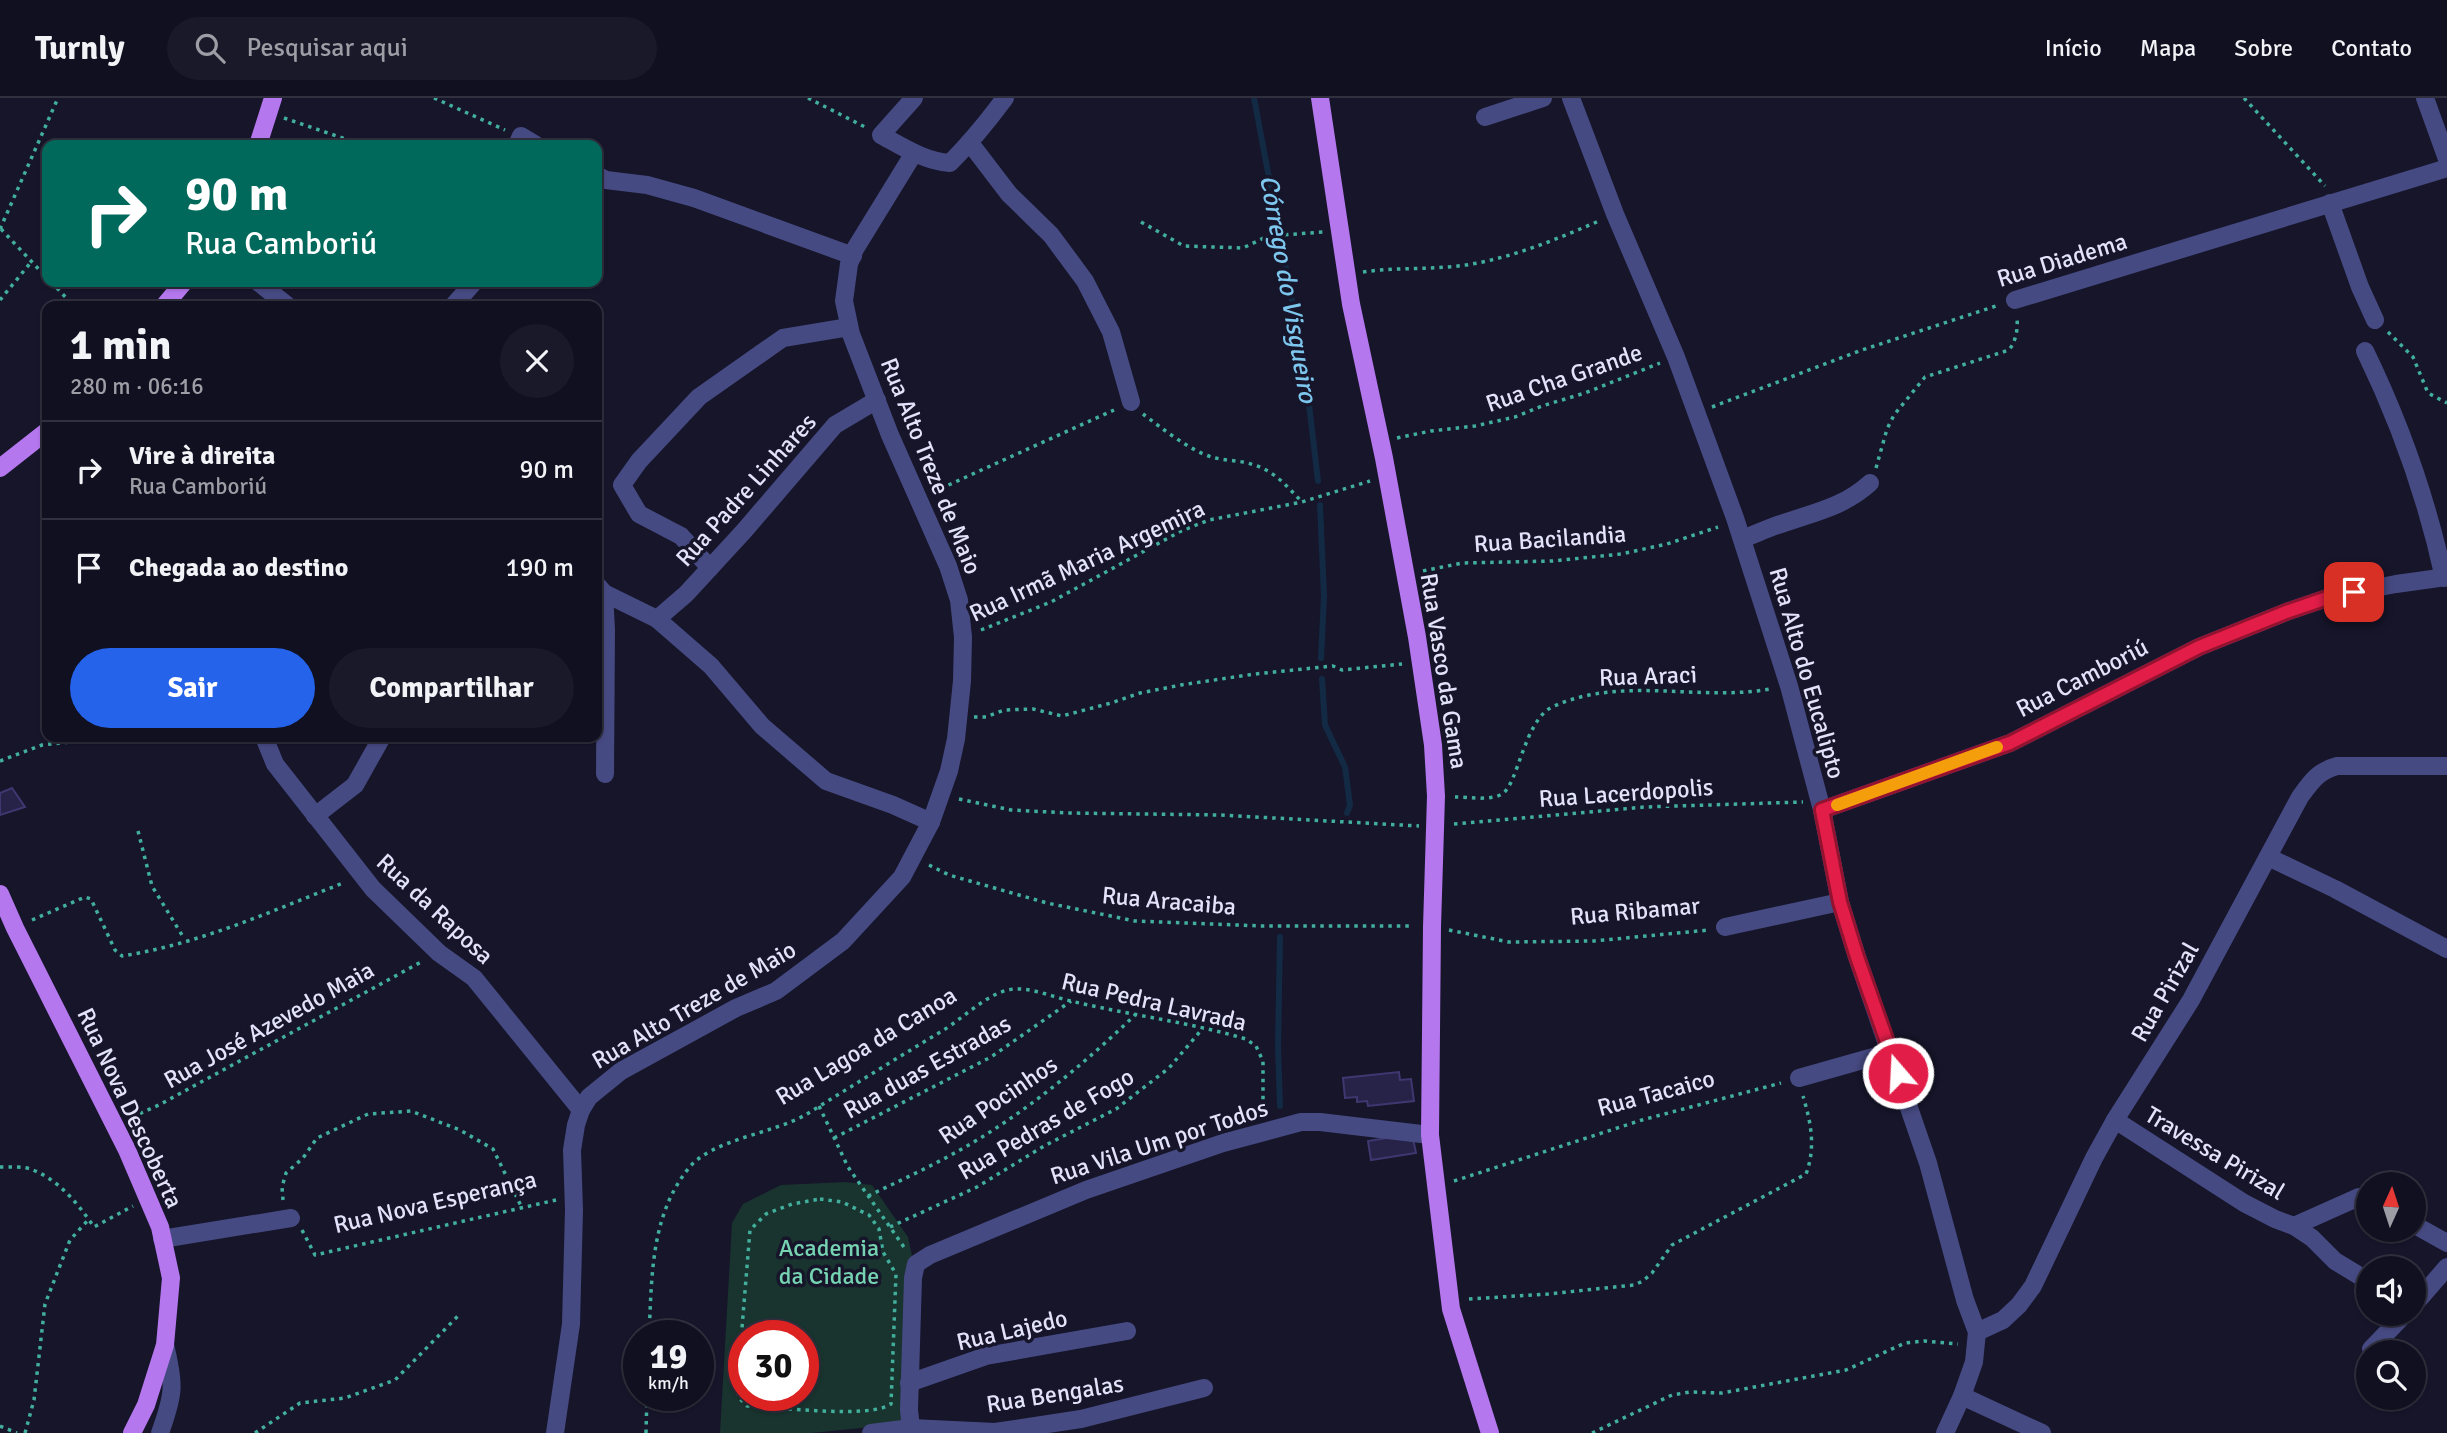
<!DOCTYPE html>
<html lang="pt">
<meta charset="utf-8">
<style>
body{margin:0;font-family:Signika,sans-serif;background:#191929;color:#f1f3f6;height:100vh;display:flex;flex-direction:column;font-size:26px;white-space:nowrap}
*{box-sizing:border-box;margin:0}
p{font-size:23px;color:#9c9da5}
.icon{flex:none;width:38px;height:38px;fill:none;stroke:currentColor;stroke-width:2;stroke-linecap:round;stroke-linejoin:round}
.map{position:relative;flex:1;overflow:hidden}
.sheet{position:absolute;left:42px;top:203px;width:560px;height:441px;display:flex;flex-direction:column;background:#101020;border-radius:14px;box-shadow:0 2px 5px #0004,0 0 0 2px #30303e}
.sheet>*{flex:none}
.top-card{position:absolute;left:42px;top:42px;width:560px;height:147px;border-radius:14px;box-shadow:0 2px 5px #0004,0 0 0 2px #30303e;background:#00695c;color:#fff;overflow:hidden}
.needle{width:46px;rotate:3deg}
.controls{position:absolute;left:2356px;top:1074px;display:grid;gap:14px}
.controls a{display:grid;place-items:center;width:70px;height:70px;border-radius:50%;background:#101020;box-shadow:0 2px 5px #0004,0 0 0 2px #30303e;font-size:35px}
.speed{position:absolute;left:623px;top:1222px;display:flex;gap:14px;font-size:35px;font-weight:700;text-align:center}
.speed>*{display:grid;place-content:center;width:91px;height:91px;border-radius:50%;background:#101020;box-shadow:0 2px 5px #0004,0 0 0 2px #30303e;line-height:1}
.speed small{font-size:18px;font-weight:400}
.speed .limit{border:10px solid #d22;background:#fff;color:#111}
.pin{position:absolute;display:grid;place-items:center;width:60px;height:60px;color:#fff;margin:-30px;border-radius:14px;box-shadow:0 4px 10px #0006}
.me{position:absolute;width:77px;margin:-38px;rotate:341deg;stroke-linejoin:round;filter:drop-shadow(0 0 5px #0008)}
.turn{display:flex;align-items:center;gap:24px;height:147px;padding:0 28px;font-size:32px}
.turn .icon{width:91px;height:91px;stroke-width:2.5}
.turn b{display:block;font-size:49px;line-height:60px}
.round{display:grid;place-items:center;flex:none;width:74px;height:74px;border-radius:37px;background:#191929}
.summary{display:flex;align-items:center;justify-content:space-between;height:119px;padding:0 28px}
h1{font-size:42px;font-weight:700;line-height:52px}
.cta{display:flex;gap:14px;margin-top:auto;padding:14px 28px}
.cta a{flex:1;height:80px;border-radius:42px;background:#2563eb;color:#fff;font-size:28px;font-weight:700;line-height:80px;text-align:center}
.cta a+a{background:#191929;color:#f1f3f6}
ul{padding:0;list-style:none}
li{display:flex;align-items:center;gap:21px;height:98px;padding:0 28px;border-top:2px solid #30303e}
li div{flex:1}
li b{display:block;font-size:26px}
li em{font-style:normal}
header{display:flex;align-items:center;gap:42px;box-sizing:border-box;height:98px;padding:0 35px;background:#101020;border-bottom:2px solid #30303e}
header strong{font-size:33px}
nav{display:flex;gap:38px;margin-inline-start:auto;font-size:24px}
.search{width:490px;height:63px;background:#191929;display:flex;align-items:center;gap:18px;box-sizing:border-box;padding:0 24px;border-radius:38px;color:#9c9da5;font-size:26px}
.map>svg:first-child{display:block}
.green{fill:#19332f;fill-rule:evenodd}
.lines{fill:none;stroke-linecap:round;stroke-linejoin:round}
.stream{stroke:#132a45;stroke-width:6}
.building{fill:#272348;stroke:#3e3871;stroke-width:2}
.path{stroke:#42af9d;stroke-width:3.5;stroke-dasharray:3.5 5;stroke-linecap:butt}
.minor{stroke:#464a82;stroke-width:18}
.major{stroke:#b477ed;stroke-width:18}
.route-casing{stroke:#92132f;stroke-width:18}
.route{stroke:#e11d48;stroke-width:12}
.slow{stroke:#f59e0b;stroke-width:12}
.labels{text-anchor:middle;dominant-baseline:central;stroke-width:7;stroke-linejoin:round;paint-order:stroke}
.street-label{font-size:24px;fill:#e2e2fb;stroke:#16152a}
.park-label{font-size:24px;fill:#75d3b2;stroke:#16152a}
.water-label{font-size:26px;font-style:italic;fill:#7dc6ee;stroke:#16152a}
</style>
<header>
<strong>Turnly</strong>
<div class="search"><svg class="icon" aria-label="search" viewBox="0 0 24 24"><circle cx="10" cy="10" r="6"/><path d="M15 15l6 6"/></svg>Pesquisar aqui</div>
<nav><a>Início</a><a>Mapa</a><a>Sobre</a><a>Contato</a></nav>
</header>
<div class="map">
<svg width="2447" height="1335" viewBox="0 0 2447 1335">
<rect width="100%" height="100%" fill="#16152a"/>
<!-- green -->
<path class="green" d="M845 1084 872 1087 908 1139 912 1158 904 1179 912 1325 811 1335H720L732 1125 743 1106 781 1087ZM744 1237H803V1297H744Z"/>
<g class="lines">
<!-- stream -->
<g class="stream">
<polyline points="1254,0 1305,272 1318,383"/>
<polyline points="1320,407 1324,498 1321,560"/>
<polyline points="1322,581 1325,627 1345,669 1350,707 1347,715"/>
<polyline points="1280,1008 1278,949 1280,839"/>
</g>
</g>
<!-- building -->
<g class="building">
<polygon points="12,690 25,709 0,717 0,695"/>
<polygon points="1399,974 1400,982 1411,981 1414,1003 1368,1008 1367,1003 1357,1004 1357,999 1345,1000 1343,980"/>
<polygon points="1412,1036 1416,1055 1371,1062 1368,1043"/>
</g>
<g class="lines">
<!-- path -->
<g class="path">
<polyline points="434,0 505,32"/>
<polyline points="808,0 867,30"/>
<polyline points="2244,0 2325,88"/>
<polyline points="284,20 363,47"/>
<polyline points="1141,124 1184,148 1243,150 1268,138 1323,134"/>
<polyline points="0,131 58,0"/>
<polyline points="1,131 47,180"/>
<path d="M1363 174C1397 169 1432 172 1466 167 1512 160 1557 141 1599 123"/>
<polyline points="51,184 74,208"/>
<polyline points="0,202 32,163"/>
<polyline points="2388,234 2413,259 2428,295 2447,305"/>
<polyline points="1712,309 1859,253 1999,207"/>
<path d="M1143 316C1160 329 1192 354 1212 359 1225 363 1241 362 1254 367 1274 373 1287 388 1301 403"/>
<polyline points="1397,340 1431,333 1475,328 1515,319 1542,308 1585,295 1660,265"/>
<path d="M1876 370 1887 331 1894 317 1925 279 2009 252C2016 243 2018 231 2017 220"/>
<polyline points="933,394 1114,312"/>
<polyline points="1423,473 1462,465 1553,463 1621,456 1667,446 1718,429"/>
<polyline points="981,532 1051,504 1181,433 1209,422 1302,404 1370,383"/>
<polyline points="974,619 986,619 1004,612 1033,611 1062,618 1111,605 1140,595 1181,587 1255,576 1333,568 1342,572 1402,566"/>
<polyline points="0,663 42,647 117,639"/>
<path d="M1455 699C1468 699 1490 703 1502 696 1518 687 1524 623 1552 609 1621 577 1698 604 1770 591"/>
<polyline points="959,701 1011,712 1068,715 1220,717 1419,728"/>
<polyline points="1454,726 1645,709 1803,704"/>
<polyline points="138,733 152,788 182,837"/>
<polyline points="929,767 949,777 1047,805 1135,823 1263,828 1413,828"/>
<path d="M32 822 85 799 91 801 115 852 122 858C199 846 272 813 343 785"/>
<polyline points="1449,832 1509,844 1594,843 1709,832"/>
<polyline points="819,1008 848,1069 906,1152"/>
<polyline points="132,1019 159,1007 421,864"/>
<polyline points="834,1040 991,959 1071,903"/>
<path d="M0 1069C10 1069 24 1068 33 1072 60 1083 78 1106 94 1129L133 1108"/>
<polyline points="1454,1083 1642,1022 1781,985"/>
<path d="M868 1098C899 1083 930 1069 960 1052 1024 1016 1083 967 1135 917"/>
<path d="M820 1101 842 1104 869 1117 879 1131 883 1154 896 1176 891 1306C871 1321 776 1309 747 1308L739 1300 737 1291 750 1132 766 1116 792 1106Z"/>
<polyline points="283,1102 282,1089 286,1075 303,1060 317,1040 368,1016 411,1013 460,1032 493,1051 522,1110"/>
<polyline points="890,1129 977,1089 1044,1048 1116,1011 1169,970 1203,930"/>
<polyline points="302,1132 315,1157 556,1102"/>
<path d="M1469 1201 1548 1196 1634 1187 1643 1183 1652 1175 1672 1147 1806 1076C1816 1049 1811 1025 1803 998"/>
<path d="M649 1237C652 1180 650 1119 688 1071 711 1041 773 1036 807 1016 852 988 897 960 942 933 964 920 989 893 1014 891 1034 890 1052 899 1071 903 1129 917 1189 924 1246 941L1256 948 1263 963V1016"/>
<polyline points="0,1328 17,1335"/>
<polyline points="25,1335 34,1302 45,1206 70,1142 89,1121"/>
<polyline points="255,1335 300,1305 345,1300 395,1282 459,1217"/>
<polyline points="646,1335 647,1297"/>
<polyline points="1592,1335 1672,1297 1690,1294 1722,1295 1846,1272 1905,1245 1924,1243 1958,1246"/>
</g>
<!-- minor -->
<g class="minor">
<path d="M914 0 881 37C903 49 924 63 950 65 970 45 988 23 1005 0"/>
<polyline points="1571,0 1615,116 1676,259 1735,420 1789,588 1822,712 1840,804 1857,859 1928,1065 1965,1202 1977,1234 1974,1264 1962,1298 1945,1335"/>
<polyline points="2425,0 2447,61"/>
<polyline points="1485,19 1543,0"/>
<polyline points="970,45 1009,96 1051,137 1085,183 1111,234 1131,304"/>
<polyline points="517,47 521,38 536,47"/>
<polyline points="597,77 606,82 647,87 694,100 853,158"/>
<polyline points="2330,105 2360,189 2375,222"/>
<polyline points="258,184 288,208"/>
<polyline points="2015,202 2447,70"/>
<polyline points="453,208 474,184"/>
<path d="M2365 253C2400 325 2427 402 2444 480"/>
<path d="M1742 441C1756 436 1770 429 1784 425 1816 414 1845 408 1870 385"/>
<polyline points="710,470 681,438 639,416 622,387 639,363 699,299 783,240 849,229"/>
<polyline points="597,487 604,495 657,521 711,568 762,628 826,683 893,707 931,724"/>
<polyline points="604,495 606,532 605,676"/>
<polyline points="657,521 686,496 744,433 835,327 877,302"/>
<polyline points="264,639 275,666 373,791 439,855 474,880 581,1012"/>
<polyline points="1822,712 2010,645 2199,549 2286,514 2333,498 2396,486 2447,479"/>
<polyline points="315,718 355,687 382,639"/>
<polyline points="2268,759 2335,791 2447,851"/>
<polyline points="1725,829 1840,804"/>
<polyline points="1799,980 1891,954"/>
<polyline points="2115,1022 2244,1105 2275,1121 2294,1128 2359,1099 2368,1100"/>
<polyline points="2413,1126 2447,1145"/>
<polyline points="2294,1128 2312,1140 2335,1163 2368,1183"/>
<polyline points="162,1141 291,1120"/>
<polyline points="2413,1208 2447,1169"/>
<path d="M1977 1234 2003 1222 2019 1207 2033 1188 2094 1060 2115 1022 2191 902 2300 699C2311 684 2318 673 2337 668H2447"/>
<polyline points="2371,1251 2405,1216"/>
<polyline points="909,1285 986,1258 1127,1233"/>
<polyline points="1962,1298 2042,1335"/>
<polyline points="911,1330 909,1312 913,1180 916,1166 930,1157 1086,1092 1223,1045 1301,1024 1320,1024 1430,1037"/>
<path d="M160 1335C174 1296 175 1288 165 1247"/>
<polyline points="555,1335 571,1226 574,1112 572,1052 576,1027 581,1012 589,999 621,973 736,910 776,893 843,843 902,779 931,724 949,673 956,641 962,583 963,539 959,502 948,468 890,337 851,236 844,203 849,166 855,151 914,55"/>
<polyline points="871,1335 911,1330 995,1334 1081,1321 1204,1290"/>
</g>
<!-- major -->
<g class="major">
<polyline points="1320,0 1351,206 1384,360 1417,539 1433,647 1436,698 1432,829 1430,1037 1451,1211 1490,1335"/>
<polyline points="258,47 273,0"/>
<polyline points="164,208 184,184"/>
<polyline points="0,370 47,333"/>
<polyline points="0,796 15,830 127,1052 160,1129 171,1180 165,1247 146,1307 132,1335"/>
</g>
</g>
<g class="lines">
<defs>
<polyline id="route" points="1898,975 1857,859 1840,804 1822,712 2010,645 2199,549 2286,514 2333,498 2354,494"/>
</defs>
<!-- route casing -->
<use href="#route" class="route-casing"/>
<!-- route -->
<use href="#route" class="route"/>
<!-- slow -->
<polyline class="slow" points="1837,707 1997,649"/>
</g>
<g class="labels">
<!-- street labels -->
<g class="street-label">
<text transform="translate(2062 162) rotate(-17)">Rua Diadema</text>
<text transform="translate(1564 280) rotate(-19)">Rua Cha Grande</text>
<text transform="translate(931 368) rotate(68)">Rua Alto Treze de Maio</text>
<text transform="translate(746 392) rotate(-48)">Rua Padre Linhares</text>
<text transform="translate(1550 441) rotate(-4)">Rua Bacilandia</text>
<text transform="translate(1087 463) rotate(-25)">Rua Irmã Maria Argemira</text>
<text transform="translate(1444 573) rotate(81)">Rua Vasco da Gama</text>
<text transform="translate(1807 575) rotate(74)">Rua Alto do Eucalipto</text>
<text transform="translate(1648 578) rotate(-2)">Rua Araci</text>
<text transform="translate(2082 580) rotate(-27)">Rua Camboriú</text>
<text transform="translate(1626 695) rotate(-4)">Rua Lacerdopolis</text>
<text transform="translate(1169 803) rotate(5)">Rua Aracaiba</text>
<text transform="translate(435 811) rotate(43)">Rua da Raposa</text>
<text transform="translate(1635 813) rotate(-5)">Rua Ribamar</text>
<text transform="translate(2165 894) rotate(-60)">Rua Pirizal</text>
<text transform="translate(1154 904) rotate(13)">Rua Pedra Lavrada</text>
<text transform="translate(694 907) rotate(-30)">Rua Alto Treze de Maio</text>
<text transform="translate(269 927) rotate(-29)">Rua José Azevedo Maia</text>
<text transform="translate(866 948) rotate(-31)">Rua Lagoa da Canoa</text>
<text transform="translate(927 969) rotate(-29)">Rua duas Estradas</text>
<text transform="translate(1656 995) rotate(-15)">Rua Tacaico</text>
<text transform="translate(998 1002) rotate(-34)">Rua Pocinhos</text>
<text transform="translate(130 1010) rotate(65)">Rua Nova Descoberta</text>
<text transform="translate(1046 1026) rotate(-30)">Rua Pedras de Fogo</text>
<text transform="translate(1159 1044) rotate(-18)">Rua Vila Um por Todos</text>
<text transform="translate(2215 1055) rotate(31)">Travessa Pirizal</text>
<text transform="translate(435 1104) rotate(-13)">Rua Nova Esperança</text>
<text transform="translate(1012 1232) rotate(-13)">Rua Lajedo</text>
<text transform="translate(1055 1296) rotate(-9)">Rua Bengalas</text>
</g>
<!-- park labels -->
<g class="park-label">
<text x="829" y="1150">Academia<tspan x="829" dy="28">da Cidade</tspan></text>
</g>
<!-- water labels -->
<g class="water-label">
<text transform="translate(1288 191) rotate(80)">Córrego do Visgueiro</text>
</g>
</g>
</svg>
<div class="controls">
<a><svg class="needle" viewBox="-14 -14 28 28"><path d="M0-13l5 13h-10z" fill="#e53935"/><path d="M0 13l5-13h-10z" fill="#9c9da5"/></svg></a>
<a><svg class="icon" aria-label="sound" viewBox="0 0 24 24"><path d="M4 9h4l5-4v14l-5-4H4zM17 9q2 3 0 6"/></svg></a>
<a><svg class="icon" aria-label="search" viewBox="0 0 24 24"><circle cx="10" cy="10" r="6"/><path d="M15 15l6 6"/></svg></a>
</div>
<div class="speed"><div>19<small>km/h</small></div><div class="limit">30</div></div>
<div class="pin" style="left:2354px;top:494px;background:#d93025"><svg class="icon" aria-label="arrive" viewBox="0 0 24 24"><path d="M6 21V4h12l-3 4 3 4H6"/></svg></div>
<svg class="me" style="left:1898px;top:975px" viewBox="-20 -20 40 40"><circle r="17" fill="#e11d48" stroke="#fff" stroke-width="3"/><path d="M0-11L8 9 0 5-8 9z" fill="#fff"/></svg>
<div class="top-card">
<div class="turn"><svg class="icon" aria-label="right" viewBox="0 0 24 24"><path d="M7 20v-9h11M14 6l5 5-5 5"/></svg><div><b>90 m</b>Rua Camboriú</div></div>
</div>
<section class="sheet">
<div class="summary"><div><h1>1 min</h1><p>280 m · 06:16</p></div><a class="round"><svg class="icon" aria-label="close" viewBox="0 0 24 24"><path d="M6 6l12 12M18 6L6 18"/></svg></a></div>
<ul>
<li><svg class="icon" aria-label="right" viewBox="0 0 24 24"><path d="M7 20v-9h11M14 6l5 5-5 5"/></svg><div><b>Vire à direita</b><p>Rua Camboriú</p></div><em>90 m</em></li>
<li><svg class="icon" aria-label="arrive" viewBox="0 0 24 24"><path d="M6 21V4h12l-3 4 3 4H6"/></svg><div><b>Chegada ao destino</b></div><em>190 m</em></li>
</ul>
<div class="cta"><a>Sair</a><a>Compartilhar</a></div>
</section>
</div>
